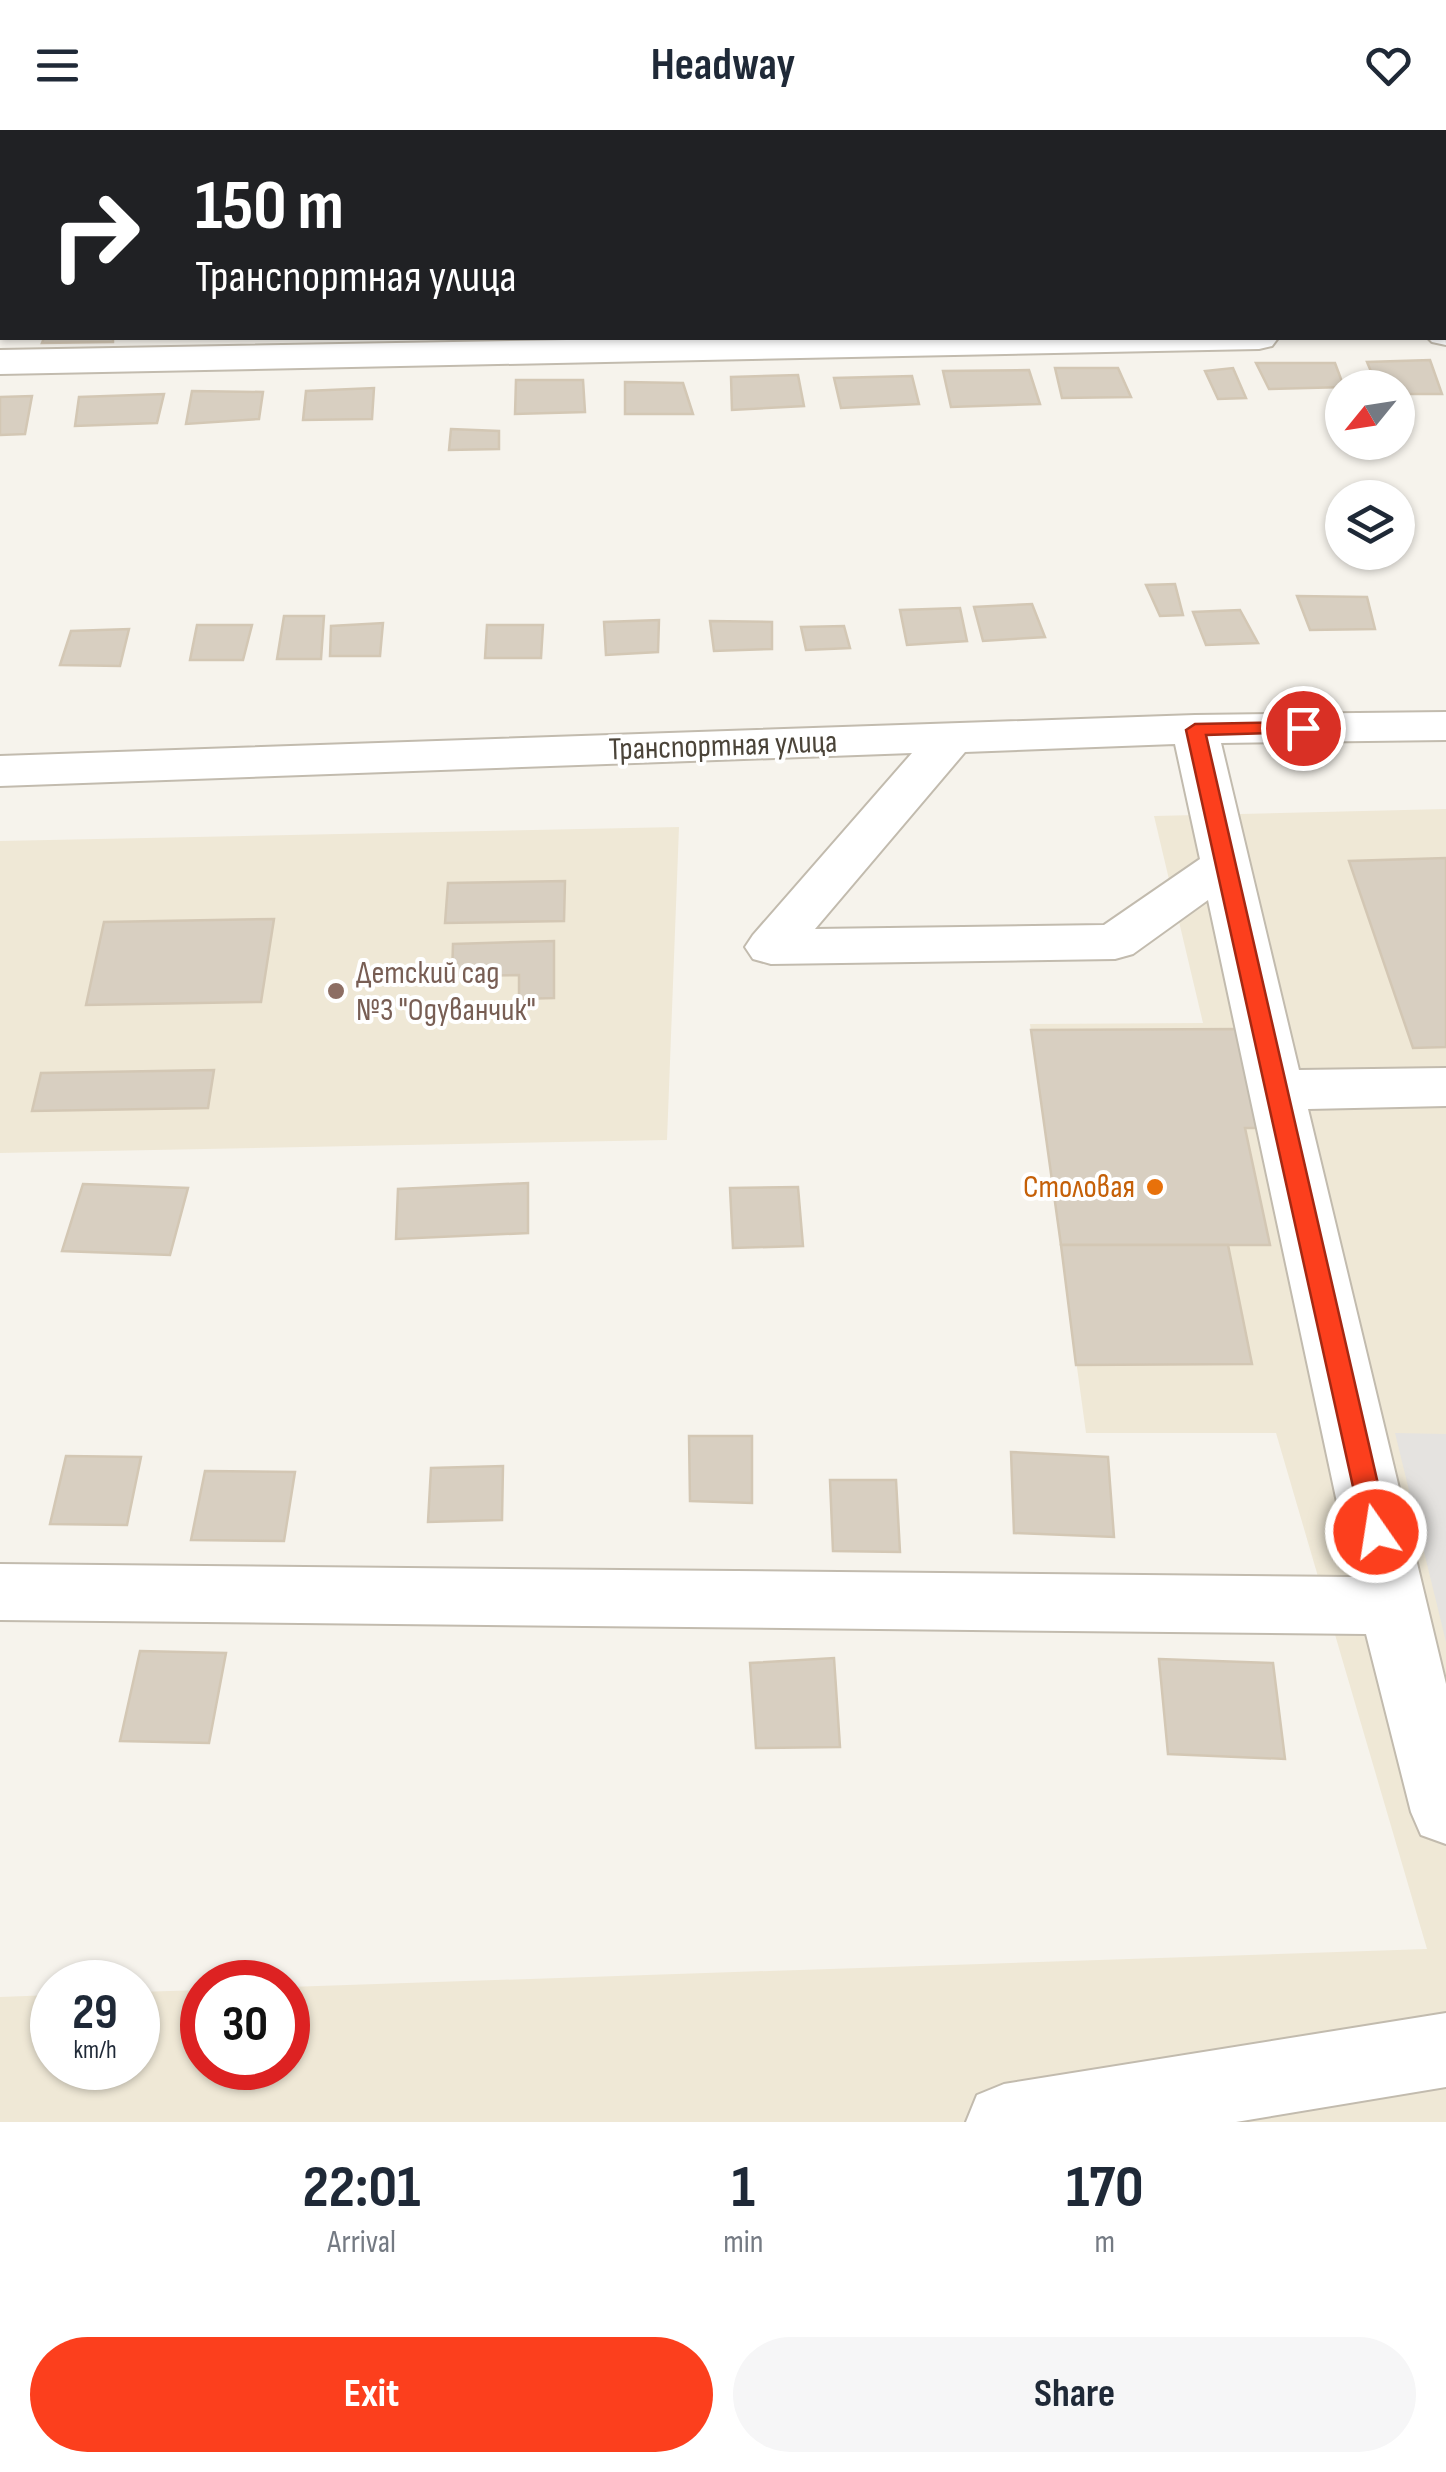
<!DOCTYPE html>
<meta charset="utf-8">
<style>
body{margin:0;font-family:"Sofia Sans Condensed",sans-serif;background:#f6f6f7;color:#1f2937;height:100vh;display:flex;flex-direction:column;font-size:38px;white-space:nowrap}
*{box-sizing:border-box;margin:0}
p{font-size:32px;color:#747a83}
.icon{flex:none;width:55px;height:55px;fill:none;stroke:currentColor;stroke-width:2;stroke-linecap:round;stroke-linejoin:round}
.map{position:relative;height:1992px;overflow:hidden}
.side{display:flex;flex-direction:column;background:#fff;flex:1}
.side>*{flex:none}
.banner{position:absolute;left:0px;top:0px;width:1448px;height:210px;box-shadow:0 2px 8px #0004;background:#202124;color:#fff;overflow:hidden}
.needle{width:65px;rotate:240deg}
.controls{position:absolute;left:1325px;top:240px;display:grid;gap:20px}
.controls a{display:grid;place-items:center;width:90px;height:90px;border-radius:50%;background:#fff;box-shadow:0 2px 8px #0004;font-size:50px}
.speed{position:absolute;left:30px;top:1830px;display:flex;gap:20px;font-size:50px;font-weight:700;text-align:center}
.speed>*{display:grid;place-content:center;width:130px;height:130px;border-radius:50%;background:#fff;box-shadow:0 2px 8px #0004;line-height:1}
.speed small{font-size:25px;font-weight:400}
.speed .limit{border:15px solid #d22;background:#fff;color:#111}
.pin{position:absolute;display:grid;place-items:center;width:85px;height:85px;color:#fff;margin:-42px;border:5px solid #fff;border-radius:50%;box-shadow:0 2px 10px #0007}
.me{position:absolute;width:110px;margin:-55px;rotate:347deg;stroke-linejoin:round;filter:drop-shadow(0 0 8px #0008)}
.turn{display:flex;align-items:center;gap:35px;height:210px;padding:0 30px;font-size:45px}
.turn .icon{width:130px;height:130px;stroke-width:2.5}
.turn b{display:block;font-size:70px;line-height:85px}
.eta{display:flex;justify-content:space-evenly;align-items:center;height:170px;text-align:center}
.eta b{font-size:60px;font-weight:700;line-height:70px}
.button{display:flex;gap:20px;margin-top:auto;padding:20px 30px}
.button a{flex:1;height:115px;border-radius:60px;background:#fc3f1d;color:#fff;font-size:40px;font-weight:700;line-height:115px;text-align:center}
.button a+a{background:#f6f6f7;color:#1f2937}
header{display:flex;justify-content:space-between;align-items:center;height:130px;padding:0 30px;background:#fff;font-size:45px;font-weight:700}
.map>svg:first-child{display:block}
.education{fill:#efe8d6}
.parking{fill:#e5e3e0}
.building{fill:#d8cfc1;stroke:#d3c7b4;stroke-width:2.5}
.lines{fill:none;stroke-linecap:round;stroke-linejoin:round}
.minor-casing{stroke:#c2bbae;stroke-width:4}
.minor{fill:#fff;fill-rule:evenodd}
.route{fill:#fc3f1d;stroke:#a42913;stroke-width:2.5}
.education-dot{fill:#8d6e63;stroke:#fff;stroke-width:4}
.food-dot{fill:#e8710a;stroke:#fff;stroke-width:4}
.labels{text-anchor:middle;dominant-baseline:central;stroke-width:8;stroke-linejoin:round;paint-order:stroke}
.street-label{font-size:32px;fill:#4b4439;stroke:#fff}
.education-label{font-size:32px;fill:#785e54;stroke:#fff;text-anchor:start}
.food-label{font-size:32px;fill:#c56008;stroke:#fff;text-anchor:end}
</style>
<header><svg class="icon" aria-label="menu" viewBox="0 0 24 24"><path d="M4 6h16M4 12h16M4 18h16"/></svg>Headway<svg class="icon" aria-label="heart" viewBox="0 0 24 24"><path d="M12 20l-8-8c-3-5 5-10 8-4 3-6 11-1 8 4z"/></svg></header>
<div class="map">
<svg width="1446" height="1992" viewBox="0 0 1446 1992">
<rect width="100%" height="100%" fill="#f6f3ec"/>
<!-- education -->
<g class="education">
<polygon points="1446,679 1446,1992 0,1992 0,1867 52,1865 52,1938 138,1938 138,1862 202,1860 202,1938 288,1938 288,1857 1427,1819 1276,1303 1086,1303 1030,894 1203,893 1154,686"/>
<polygon points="679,697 667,1010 0,1023 0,711"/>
</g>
<!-- parking -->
<polygon class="parking" points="1395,1303 1446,1304 1446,1512"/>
<!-- building -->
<g class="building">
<polygon points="44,208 113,208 113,212 42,213"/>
<polygon points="1430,230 1442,264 1398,264 1398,258 1378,258 1367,232"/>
<polygon points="1256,233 1335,233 1344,257 1269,259"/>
<polygon points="1055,238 1118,238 1131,267 1062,268"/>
<polygon points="1233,238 1246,268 1218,269 1205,241"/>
<polygon points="1029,240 1040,274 951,277 943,241"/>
<polygon points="798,245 804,276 732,280 731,247"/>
<polygon points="912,246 919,274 841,278 834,248"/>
<polygon points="516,250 583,250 585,282 515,284"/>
<polygon points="625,252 683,253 693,284 625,284"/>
<polygon points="374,258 372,289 303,290 306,261"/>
<polygon points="192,261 263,262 259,289 186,294"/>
<polygon points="164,264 157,293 75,296 79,267"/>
<polygon points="32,266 25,304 0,305 0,267"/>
<polygon points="451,299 499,301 499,319 449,320"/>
<polygon points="1175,454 1183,485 1160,486 1146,455"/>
<polygon points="1297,466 1367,467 1375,499 1310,500"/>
<polygon points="1032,474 1045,507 983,511 974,477"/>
<polygon points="960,478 967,511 907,515 900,480"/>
<polygon points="1240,480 1258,513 1206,515 1193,482"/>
<polygon points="284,486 324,486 321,529 277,529"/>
<polygon points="659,490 658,522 606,525 604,492"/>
<polygon points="710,491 772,492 772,519 714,521"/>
<polygon points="383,493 380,526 330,526 331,496"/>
<polygon points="197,495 252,495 243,530 190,530"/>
<polygon points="487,495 543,495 541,528 485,528"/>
<polygon points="844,496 850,518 806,520 801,497"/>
<polygon points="129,499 120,536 60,535 71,501"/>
<polygon points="1446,728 1446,917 1413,918 1349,731"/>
<polygon points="565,751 564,791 445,793 448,753"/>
<polygon points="274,789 261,872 86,875 104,792"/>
<polygon points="554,811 554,868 519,869 519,845 452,846 453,814"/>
<polygon points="1239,899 1261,998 1245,998 1270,1115 1061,1115 1031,900"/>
<polygon points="214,940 208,978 32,981 41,943"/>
<polygon points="528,1053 528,1103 396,1109 398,1059"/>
<polygon points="83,1054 188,1058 170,1125 62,1121"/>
<polygon points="798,1057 803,1116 733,1118 730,1058"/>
<polygon points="1061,1115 1228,1115 1252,1234 1076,1235"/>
<polygon points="689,1306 752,1306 752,1373 690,1371"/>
<polygon points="1011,1322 1108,1327 1114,1407 1014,1403"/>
<polygon points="66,1326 141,1327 127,1395 50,1394"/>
<polygon points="503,1336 502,1390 428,1392 431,1338"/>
<polygon points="205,1341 295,1342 284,1411 191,1410"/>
<polygon points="830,1350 896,1350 900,1422 833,1421"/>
<polygon points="140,1521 226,1523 209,1613 120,1611"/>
<polygon points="834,1528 840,1617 756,1618 750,1533"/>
<polygon points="1159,1529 1273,1533 1285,1629 1168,1624"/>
</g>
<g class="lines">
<defs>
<g id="minor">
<polygon points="222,0 367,0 221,2"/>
<polygon points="1445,193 1446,215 1432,212 1428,208 1445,208"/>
<polygon points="685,208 1278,208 1272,216 1259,219 0,244 0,220"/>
<path d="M1446 582V610L1221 613 1299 940 1446 938V976L1308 979 1446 1554V1714L1421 1705 1411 1682 1366 1504 0 1490V1434L1353 1447 1208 770 1133 824 1115 829 771 834 753 829 745 817 753 805 912 623 0 656V626L1195 585ZM1175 614 1200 729 1104 795 815 799 965 622Z"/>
<polygon points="1446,1883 1446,1957 1236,1992 966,1992 977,1965 1004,1954"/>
</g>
</defs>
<!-- minor casing -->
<use href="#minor" class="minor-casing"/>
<!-- minor -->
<use href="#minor" class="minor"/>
</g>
<!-- route -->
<polygon class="route" points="1303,592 1310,594 1310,602 1206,605 1389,1402 1385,1410 1376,1413 1366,1410 1363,1402 1186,600 1195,594"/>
<!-- markers -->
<circle class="education-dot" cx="336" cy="861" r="10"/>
<circle class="food-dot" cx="1155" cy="1057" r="10"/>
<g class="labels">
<!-- street labels -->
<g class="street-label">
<text transform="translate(723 616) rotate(-2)">Транспортная улица</text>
</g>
<!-- education labels -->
<g class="education-label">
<text x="356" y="843">Детский сад<tspan x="356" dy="37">№3 "Одуванчик"</tspan></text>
</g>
<!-- food labels -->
<g class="food-label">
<text x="1135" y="1057">Столовая</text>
</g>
</g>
</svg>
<div class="controls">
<a><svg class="needle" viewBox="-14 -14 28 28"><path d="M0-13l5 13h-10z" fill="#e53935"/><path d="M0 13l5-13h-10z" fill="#747a83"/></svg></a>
<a><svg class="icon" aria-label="layers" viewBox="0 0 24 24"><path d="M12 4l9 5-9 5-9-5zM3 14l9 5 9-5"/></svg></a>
</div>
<div class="speed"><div>29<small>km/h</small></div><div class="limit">30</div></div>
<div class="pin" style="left:1303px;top:598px;background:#d93025"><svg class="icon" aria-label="arrive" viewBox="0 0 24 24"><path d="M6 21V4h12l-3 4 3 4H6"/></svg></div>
<svg class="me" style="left:1376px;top:1402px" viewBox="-20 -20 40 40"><circle r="17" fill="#fc3f1d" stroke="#fff" stroke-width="3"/><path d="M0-11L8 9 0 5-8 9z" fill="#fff"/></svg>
<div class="banner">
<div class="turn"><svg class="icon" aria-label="right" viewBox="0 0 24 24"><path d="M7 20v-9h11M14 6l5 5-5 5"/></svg><div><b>150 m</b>Транспортная улица</div></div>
</div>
</div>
<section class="side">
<div class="eta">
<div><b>22:01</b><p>Arrival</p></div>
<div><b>1</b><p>min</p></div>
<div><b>170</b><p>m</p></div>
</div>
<div class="button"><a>Exit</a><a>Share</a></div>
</section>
